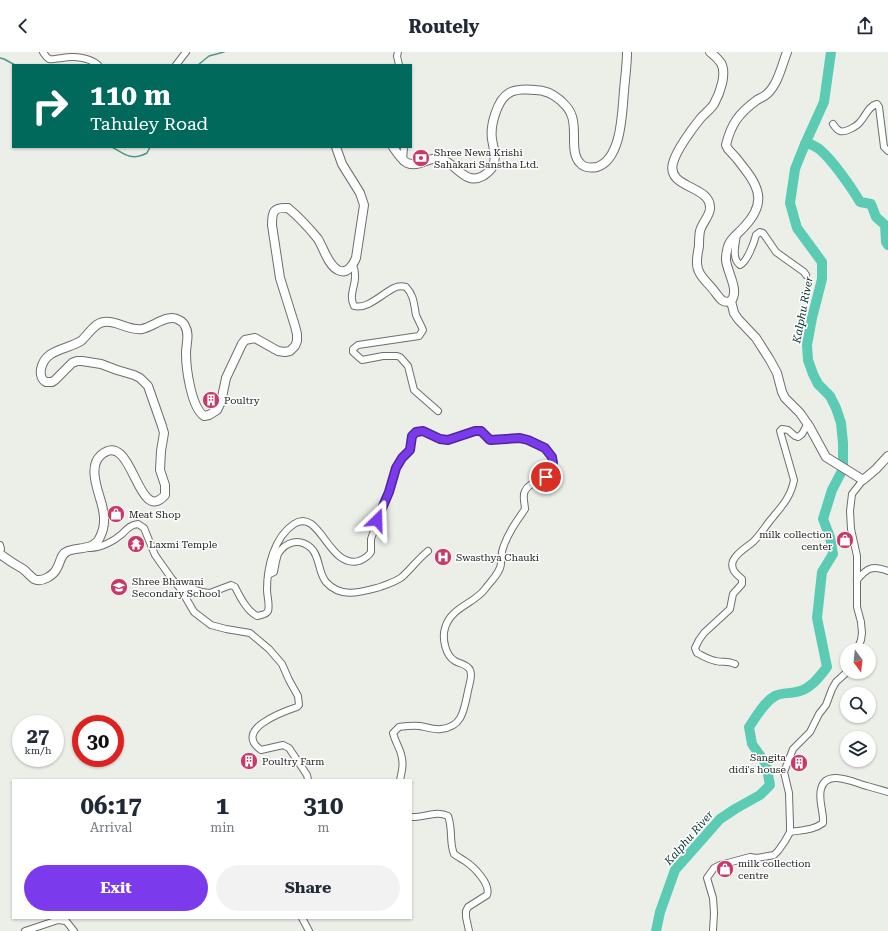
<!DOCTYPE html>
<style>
body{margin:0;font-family:"Roboto Serif",serif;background:#f2f2f3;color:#1f2937;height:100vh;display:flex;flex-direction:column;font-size:15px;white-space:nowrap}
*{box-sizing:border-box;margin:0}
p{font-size:13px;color:#747a83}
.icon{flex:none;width:22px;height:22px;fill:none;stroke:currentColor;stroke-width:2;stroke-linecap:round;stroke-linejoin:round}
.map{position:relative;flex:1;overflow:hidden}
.panel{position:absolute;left:12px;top:727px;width:400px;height:140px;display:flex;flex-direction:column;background:#fff;border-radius:0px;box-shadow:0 1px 3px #0004}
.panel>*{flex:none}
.guide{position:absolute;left:12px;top:12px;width:400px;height:84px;border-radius:0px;box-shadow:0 1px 3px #0004;background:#00695c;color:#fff;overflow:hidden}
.needle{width:26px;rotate:165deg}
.fabs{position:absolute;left:840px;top:591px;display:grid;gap:8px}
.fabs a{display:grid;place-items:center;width:36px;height:36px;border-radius:50%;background:#fff;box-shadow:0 1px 3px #0004;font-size:20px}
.speed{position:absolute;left:12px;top:663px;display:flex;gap:8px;font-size:20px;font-weight:700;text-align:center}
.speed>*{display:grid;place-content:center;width:52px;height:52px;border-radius:50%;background:#fff;box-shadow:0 1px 3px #0004;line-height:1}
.speed small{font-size:10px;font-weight:400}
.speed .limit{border:6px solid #d22;background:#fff;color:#111}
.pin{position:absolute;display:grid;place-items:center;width:34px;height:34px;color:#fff;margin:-17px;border:2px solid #fff;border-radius:50%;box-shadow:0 1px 4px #0007}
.me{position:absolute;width:44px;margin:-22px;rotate:22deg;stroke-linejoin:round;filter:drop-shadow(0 0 3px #0008)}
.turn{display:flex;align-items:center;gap:14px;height:84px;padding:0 12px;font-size:18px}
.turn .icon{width:52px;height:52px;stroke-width:2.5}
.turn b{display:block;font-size:28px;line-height:34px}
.eta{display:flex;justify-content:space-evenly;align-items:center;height:68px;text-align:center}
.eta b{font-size:24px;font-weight:700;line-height:28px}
.action{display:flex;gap:8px;margin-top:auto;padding:8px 12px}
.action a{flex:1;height:46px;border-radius:24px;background:#7c3aed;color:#fff;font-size:16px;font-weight:700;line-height:46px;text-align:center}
.action a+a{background:#f2f2f3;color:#1f2937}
header{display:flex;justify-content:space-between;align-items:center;height:52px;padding:0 12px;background:#fff;font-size:18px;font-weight:700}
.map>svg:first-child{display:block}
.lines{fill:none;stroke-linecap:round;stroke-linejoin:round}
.stream{stroke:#4a9988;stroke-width:1.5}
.river{stroke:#5bcbb4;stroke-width:10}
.minor-casing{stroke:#6c6f6a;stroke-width:8}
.tertiary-casing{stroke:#6c6f6a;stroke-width:10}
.minor{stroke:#fff;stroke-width:6}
.tertiary{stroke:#fff;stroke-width:8}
.route-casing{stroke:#51269a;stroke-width:10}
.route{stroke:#7c3aed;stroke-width:7}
.labels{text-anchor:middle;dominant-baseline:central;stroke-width:3;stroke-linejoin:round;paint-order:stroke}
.poi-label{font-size:10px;fill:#222321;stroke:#fff;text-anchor:start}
.water-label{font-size:11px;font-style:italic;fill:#00342b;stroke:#fff}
</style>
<header><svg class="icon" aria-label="back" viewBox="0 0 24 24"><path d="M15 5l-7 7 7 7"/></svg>Routely<svg class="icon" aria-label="share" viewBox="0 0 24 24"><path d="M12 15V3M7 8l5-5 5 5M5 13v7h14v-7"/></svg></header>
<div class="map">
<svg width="888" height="879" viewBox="0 0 888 879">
<rect width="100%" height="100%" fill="#ecefe8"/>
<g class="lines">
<!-- stream -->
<g class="stream">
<polyline points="0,6 4,7 15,13"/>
<polyline points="198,13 209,4 224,0"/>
<path d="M112 95C125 103 132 109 147 101L150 95"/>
</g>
<!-- river -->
<g class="river">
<path d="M805 92C808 92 812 92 814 94 827 99 853 138 860 150L871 152 876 165 885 173 886 190 888 193"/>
<path d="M656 879 660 860 675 818 720 767 735 757 760 743 770 733 766 712 752 692 749 675C756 665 764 650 775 644 782 640 789 642 796 640 810 638 819 625 827 615L817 566 822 520 833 502 830 485 823 467 832 438 843 417V391L841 371 836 356 830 344 818 332 813 322 808 308 807 293 812 266 822 227V210L797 176 790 151 795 117 805 92 824 50 831 0"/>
</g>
<defs>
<g id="minor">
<path d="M43 0C45 3 46 5 49 7 53 8 58 6 62 6 74 4 89 5 98 13"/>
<polyline points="398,0 397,4 399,13"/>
<polyline points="176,13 186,0"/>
<path d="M833 72C835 75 837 78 840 79 845 81 857 74 860 70 866 64 868 54 877 52L879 55 884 95 888 99"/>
<polyline points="403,109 404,95"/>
<path d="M737 182C736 192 731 206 740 213 747 210 754 191 756 183L760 180 763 181 776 200 804 220 806 223"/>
<path d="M353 213C360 230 347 241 354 254 367 258 383 241 394 236 398 234 402 234 406 235 414 243 414 253 416 263 418 268 421 273 423 278L419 284 358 293 353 297V300L362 308 383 304H397L400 305 408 314 414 338 438 359"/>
<polyline points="0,493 1,497 0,500"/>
<path d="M90 496C101 496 114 489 122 482 127 477 130 473 138 472L144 476 155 503 172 527 180 536 194 560 211 573 226 577 250 581 269 597 282 612 289 628 298 644 299 653 297 655C282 660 233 678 261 698L283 693 289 696 307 723 308 728"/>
<path d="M268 523 274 520C275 514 276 508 278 502 286 489 300 486 311 496 320 504 318 521 326 530 341 547 361 540 380 535 388 532 395 530 402 525 411 517 418 507 428 499"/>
<path d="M857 528C867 516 872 513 888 519"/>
<path d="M180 536H190L202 540 210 541 231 533 235 535C240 545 247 559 257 564 261 563 266 563 268 559 270 553 267 544 267 538 267 515 274 485 294 472 320 455 328 517 359 509 364 507 368 505 371 500V487L386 445 389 440 396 416 402 406 410 398 412 384 416 380 423 379 440 387 448 388 475 379H481L489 388C500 389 510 385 520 387 533 388 551 396 553 410 553 415 553 418 550 422 543 429 529 430 525 439 522 444 525 452 525 457 516 470 508 481 503 496 501 501 502 506 501 511 501 520 490 530 485 537 474 552 451 555 445 576 442 586 445 603 455 609 460 612 467 612 470 618 473 625 469 632 468 639 464 657 463 675 441 677 434 678 426 675 420 674 412 673 406 674 399 675L393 681C395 689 399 695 401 702 404 711 402 719 400 728"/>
<polyline points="857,598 861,588 862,581 861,570 857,555 857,504 851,477 850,459 852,442 863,428"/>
<path d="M735 612C727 608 723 611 716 609 709 608 703 604 697 601L695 596 699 588 704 581 730 557 733 542 742 532V527C736 522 730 517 733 509 736 501 747 495 753 490 761 482 766 473 773 465 783 453 791 444 794 428L780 379 782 377 788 378 795 384 798 385 802 382 808 371"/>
<path d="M411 765C424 766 436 758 448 764 453 777 449 790 454 802 458 805 462 807 465 809 474 815 491 832 487 843L468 855 466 859V865L469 879"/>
<path d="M790 780C802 778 814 778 823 771 824 760 818 748 821 737 826 716 855 731 867 734 874 736 881 738 888 740"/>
<polyline points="302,866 309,879"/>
<polyline points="25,879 58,868 66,869 74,879"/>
<polyline points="713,879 714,861 713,846 707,826 714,816 720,813 750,805 757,806 774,803 778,799 785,789 790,780 790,773 789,741 784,720 793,697 810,680 819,662 826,653 832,637 836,630 847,620"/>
</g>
<g id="tertiary">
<path d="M710 0C714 3 718 7 721 11 727 22 720 41 714 52 710 58 704 62 700 67 691 78 676 99 673 111 666 137 712 133 710 157 709 165 702 171 700 179 699 184 699 189 699 194 698 199 697 204 697 209 696 223 708 230 715 240 720 246 722 252 731 249 740 239 727 220 726 208 726 206 726 202 727 199 728 188 737 183 744 175 765 153 761 137 744 116 739 109 734 103 728 97L726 93C731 72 739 61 757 48 760 46 764 45 767 42 778 32 782 13 787 0"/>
<path d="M393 95C403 110 408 117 426 109 431 107 436 106 441 107 456 111 465 134 483 124 486 122 491 118 493 114 497 106 493 95 492 87 490 74 497 48 509 41 515 37 528 37 535 38 544 38 553 42 560 48 564 52 569 56 571 62 578 75 569 100 580 111 584 116 591 116 597 115 622 107 622 60 624 39 625 26 627 13 627 0"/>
<polyline points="731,249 734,261 738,267 756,286 770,308 777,321 782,340 785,346 800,361 809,374 826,405 863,428 876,417 888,404"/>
<path d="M0 502C8 508 14 512 23 517 27 520 30 524 34 527 42 531 54 523 57 516 61 510 60 502 68 499 79 495 95 498 100 485 104 477 105 467 103 458 101 444 86 416 101 403 133 376 137 475 165 443V433L160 418 161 399 164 381 162 374 148 334 140 326 134 323 117 318 101 312 82 309H77L72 311 55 328 52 330H46C42 328 40 323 41 317 45 297 66 298 81 289 88 283 94 271 104 270 117 268 128 279 142 277 153 275 168 261 179 268 181 269 184 271 185 274 190 282 186 292 186 301 186 316 191 355 204 364L209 363 217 358 221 350 226 326 242 292 245 288 255 286 278 299 285 300 290 299 295 294 297 289V282L295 274 280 226 272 173C272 160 273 155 288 156 299 165 309 176 318 187 324 197 328 213 338 218 347 223 353 213 356 206L364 153 360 141 342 112 336 95"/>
</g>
</defs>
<!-- minor casing -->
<use href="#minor" class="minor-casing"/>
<!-- tertiary casing -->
<use href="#tertiary" class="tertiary-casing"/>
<!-- minor -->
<use href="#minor" class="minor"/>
<!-- tertiary -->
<use href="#tertiary" class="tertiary"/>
</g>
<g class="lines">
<defs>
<polyline id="route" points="377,468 389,440 396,416 402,406 410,398 412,384 416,380 423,379 440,387 448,388 475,379 481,379 490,388 520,386 528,388 545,396 552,405 553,411 551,420 546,425"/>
</defs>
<!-- route casing -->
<use href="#route" class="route-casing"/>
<!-- route -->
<use href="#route" class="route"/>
</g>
<!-- icons -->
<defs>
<symbol id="bank-disc" viewBox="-11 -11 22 22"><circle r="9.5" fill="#c63968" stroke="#fff"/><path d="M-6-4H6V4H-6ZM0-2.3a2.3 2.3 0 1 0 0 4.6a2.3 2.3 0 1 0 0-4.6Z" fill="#fff"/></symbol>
<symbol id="building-disc" viewBox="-11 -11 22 22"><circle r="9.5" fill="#c63968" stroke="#fff"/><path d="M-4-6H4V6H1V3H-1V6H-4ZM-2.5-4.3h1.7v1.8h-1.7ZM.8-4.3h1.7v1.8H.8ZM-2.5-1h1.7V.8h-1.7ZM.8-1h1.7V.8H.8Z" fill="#fff"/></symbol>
<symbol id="shop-disc" viewBox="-11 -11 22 22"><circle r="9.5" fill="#c63968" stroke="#fff"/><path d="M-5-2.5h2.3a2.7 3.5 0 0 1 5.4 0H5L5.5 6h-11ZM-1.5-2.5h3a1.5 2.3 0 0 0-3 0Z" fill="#fff"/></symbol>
<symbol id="temple-disc" viewBox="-11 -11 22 22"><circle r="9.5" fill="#c63968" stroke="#fff"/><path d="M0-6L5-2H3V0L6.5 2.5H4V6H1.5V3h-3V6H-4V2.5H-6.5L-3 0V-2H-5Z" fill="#fff"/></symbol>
<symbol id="hospital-disc" viewBox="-11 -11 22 22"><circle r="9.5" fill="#c63968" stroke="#fff"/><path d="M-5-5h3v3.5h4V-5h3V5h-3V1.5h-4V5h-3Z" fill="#fff"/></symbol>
<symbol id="school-disc" viewBox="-11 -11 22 22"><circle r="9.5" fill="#c63968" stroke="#fff"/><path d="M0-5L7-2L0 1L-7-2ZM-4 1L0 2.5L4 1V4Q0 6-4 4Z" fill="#fff"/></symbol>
</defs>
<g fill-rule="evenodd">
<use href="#bank-disc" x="411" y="96" width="20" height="20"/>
<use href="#building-disc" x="201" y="338" width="20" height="20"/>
<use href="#shop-disc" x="106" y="452" width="20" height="20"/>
<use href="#shop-disc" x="835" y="478" width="20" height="20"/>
<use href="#temple-disc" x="126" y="482" width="20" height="20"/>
<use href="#hospital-disc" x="433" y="495" width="20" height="20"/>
<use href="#school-disc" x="109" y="525" width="20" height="20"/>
<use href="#building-disc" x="239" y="699" width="20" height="20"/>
<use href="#building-disc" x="789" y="701" width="20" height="20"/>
<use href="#shop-disc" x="715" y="807" width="20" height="20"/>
</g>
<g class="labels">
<!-- poi labels -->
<g class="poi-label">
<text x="434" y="100">Shree Newa Krishi<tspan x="434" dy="12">Sahakari Sanstha Ltd.</tspan></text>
<text x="224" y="348">Poultry</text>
<text x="129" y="462">Meat Shop</text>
<text x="832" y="482" text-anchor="end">milk collection<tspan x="832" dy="12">center</tspan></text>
<text x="149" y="492">Laxmi Temple</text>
<text x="456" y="505">Swasthya Chauki</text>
<text x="132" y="529">Shree Bhawani<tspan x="132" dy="12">Secondary School</tspan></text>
<text x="786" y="705" text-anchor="end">Sangita<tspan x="786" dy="12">didi's house</tspan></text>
<text x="262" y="709">Poultry Farm</text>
<text x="738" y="811">milk collection<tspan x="738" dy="12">centre</tspan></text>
</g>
<!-- water labels -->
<g class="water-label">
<text transform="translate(803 258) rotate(-79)">Kalphu River</text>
<text transform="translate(689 786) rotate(-49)">Kalphu River</text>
</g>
</g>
</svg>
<div class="fabs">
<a><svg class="needle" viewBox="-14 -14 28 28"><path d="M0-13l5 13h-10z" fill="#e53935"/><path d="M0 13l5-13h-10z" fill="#747a83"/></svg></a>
<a><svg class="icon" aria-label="search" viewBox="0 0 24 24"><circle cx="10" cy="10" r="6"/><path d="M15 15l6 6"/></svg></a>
<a><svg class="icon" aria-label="layers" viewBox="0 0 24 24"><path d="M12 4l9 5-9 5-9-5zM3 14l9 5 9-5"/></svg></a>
</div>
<div class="speed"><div>27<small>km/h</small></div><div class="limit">30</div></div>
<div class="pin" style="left:546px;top:425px;background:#d93025"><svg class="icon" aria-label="arrive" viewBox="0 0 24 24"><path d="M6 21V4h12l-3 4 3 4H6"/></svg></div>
<svg class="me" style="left:377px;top:468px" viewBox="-20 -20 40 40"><path d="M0-17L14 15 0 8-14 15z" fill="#7c3aed" stroke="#fff" stroke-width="4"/></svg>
<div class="guide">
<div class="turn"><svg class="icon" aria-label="right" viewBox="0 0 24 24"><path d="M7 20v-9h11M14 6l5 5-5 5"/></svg><div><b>110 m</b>Tahuley Road</div></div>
</div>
<section class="panel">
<div class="eta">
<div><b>06:17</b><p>Arrival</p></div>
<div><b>1</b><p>min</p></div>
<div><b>310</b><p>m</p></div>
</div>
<div class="action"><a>Exit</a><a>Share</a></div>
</section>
</div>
